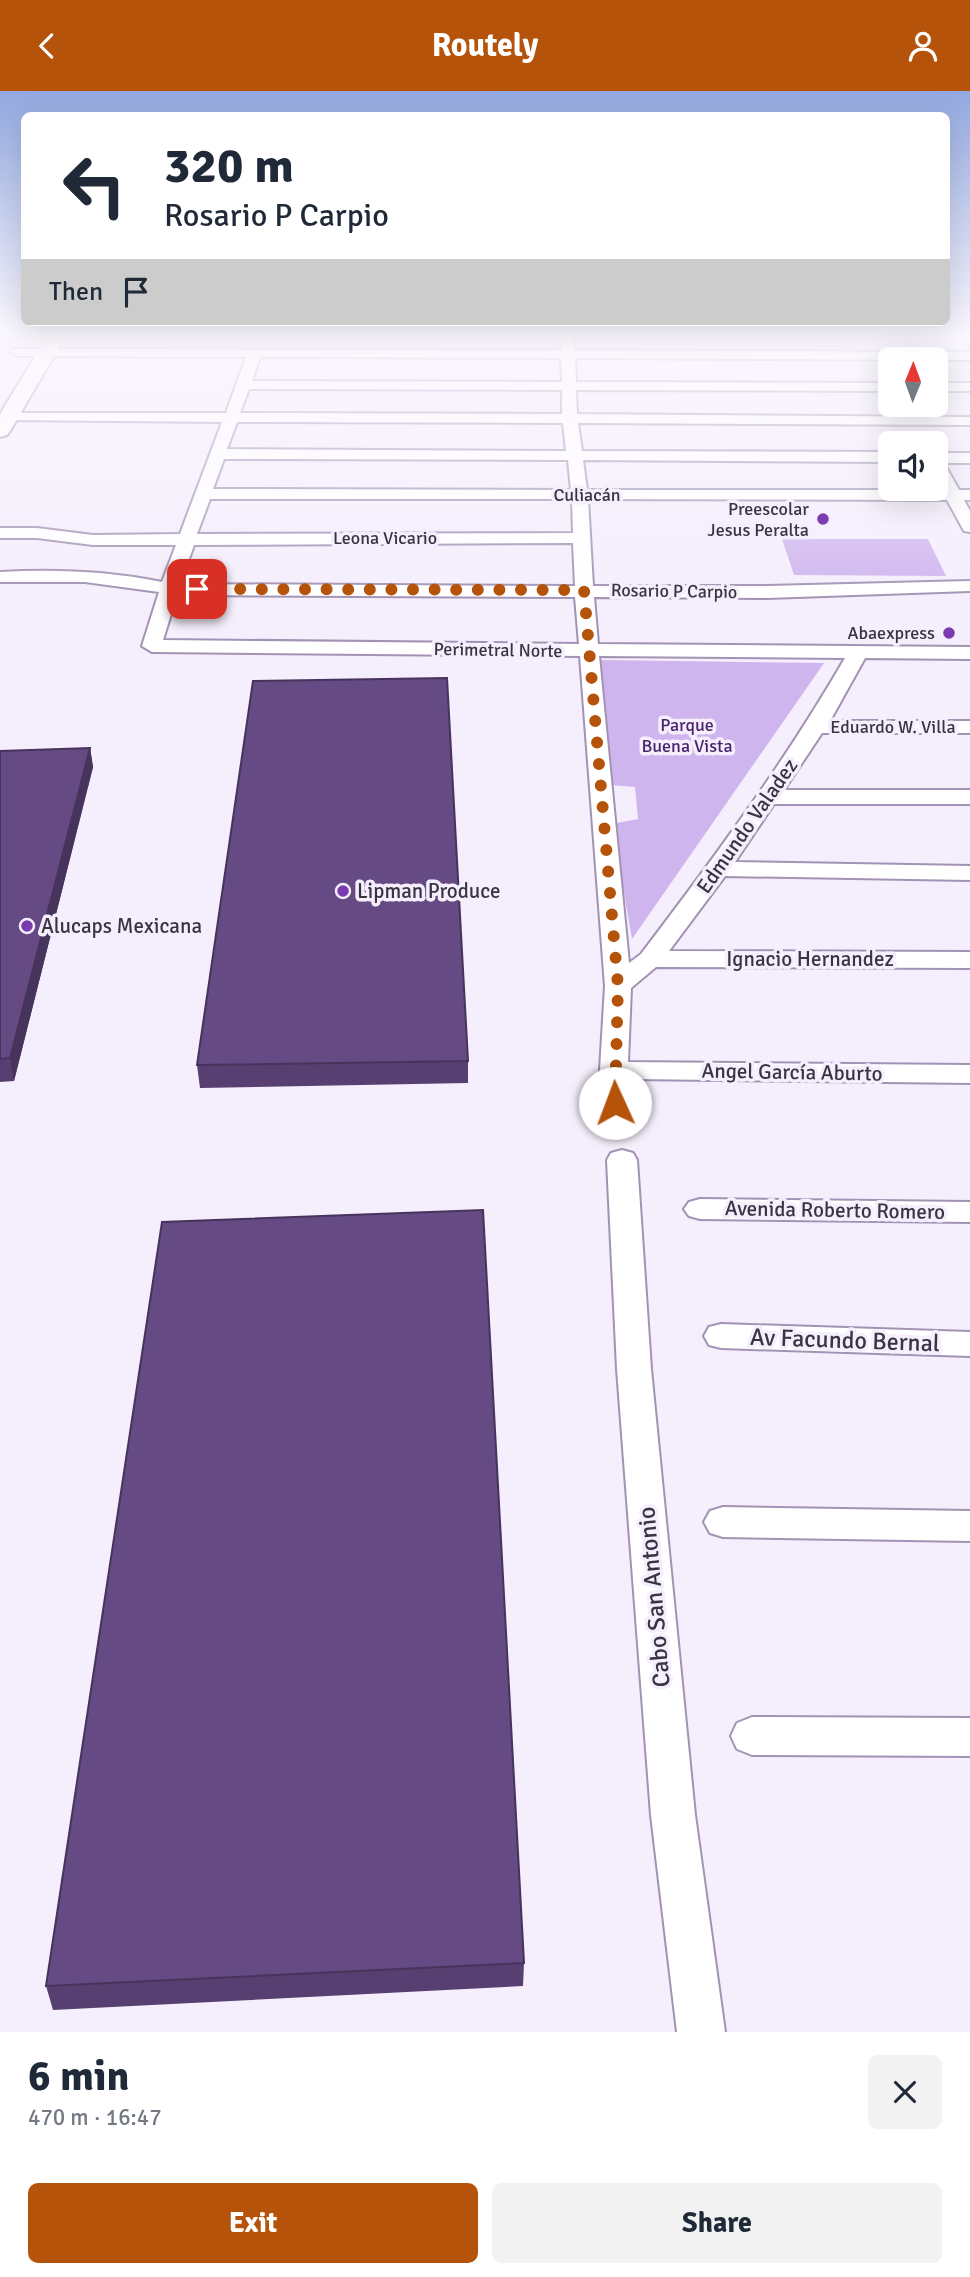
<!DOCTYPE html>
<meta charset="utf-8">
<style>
body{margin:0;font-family:Signika,sans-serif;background:#f2f2f3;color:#1f2937;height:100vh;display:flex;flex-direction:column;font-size:26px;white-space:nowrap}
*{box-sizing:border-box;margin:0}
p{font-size:23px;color:#747a83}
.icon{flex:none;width:38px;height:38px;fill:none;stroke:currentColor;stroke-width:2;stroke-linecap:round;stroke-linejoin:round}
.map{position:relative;height:1941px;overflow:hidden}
.drawer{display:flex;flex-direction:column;background:#fff;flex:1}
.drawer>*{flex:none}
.guide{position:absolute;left:21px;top:21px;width:929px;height:214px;border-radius:10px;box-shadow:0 7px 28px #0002;background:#fff;color:#1f2937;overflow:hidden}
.needle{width:46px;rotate:1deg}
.fabs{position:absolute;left:878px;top:256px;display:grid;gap:14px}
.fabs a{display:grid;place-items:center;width:70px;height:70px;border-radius:10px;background:#fff;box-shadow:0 7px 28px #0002;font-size:35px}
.pin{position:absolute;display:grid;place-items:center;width:60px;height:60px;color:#fff;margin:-30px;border-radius:14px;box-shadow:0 4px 10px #0006}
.me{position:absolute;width:77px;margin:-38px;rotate:358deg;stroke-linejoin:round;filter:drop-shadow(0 0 5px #0008)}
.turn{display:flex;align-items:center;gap:24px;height:147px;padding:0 28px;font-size:32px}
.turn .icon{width:91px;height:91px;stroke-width:2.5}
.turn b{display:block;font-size:49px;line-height:60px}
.then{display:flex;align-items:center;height:66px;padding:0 28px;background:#0003;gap:14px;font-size:26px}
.round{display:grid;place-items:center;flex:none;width:74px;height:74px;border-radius:10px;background:#f2f2f3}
.overview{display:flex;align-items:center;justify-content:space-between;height:119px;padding:0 28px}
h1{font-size:42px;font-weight:700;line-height:52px}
.cta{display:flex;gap:14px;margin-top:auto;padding:14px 28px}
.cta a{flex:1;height:80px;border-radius:10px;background:#b45309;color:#fff;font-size:28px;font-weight:700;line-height:80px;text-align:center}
.cta a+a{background:#f2f2f3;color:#1f2937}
header{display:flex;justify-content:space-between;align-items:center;height:91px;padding:0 28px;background:#b45309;color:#fff;font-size:32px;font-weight:700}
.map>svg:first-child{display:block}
.green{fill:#cfb5ee}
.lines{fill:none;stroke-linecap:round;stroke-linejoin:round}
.street-casing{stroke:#a293b4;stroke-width:4}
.primary-casing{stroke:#a293b4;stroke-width:4}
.street{fill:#fff;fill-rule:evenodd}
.primary{fill:#fff;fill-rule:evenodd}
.wall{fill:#574071}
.shaded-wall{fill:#47345c}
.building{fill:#654a83;stroke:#47345c;stroke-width:2}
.route{stroke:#b45309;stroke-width:12;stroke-dasharray:0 21.6}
.poi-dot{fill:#7a3bb0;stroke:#f5eefc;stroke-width:2.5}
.labels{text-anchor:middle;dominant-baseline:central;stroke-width:7;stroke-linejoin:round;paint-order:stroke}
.far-street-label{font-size:18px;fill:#3a3442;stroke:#f5eefc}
.far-poi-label{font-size:18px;fill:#3a3442;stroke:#f5eefc;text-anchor:end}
.far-park-label{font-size:18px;fill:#4b246e;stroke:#f5eefc}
.street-label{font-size:21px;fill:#3a3442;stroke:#f5eefc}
.poi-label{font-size:21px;fill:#3a3442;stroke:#f5eefc;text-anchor:start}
.near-street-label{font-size:24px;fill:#3a3442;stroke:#f5eefc}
</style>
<header><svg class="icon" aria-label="back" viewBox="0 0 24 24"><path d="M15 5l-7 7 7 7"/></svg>Routely<svg class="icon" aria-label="person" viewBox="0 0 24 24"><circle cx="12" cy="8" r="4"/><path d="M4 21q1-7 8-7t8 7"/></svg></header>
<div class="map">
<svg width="970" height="1941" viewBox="0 0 970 1941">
<rect width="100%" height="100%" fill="#f5eefc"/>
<!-- green -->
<g class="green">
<polygon points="782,448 928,448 946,485 794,484"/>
<polygon points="601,569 824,572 632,848 612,733 638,728 635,696 611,694"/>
</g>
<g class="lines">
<defs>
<g id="street">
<path d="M561 241H573L574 259 970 261V269L575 267 576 291 891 292V300L576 299 577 323 970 326V334L578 332 582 360 891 361V371L583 369 587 399H942L936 388V362H970V372H944L959 399H970V409H964L970 420V441L964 440 947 409 588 408 593 495H767L970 490V500L767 507 594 506 598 553 970 556V568L865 567 830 630H970V642H822L784 699H970V713H774L735 771 970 775V789L725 785 669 860 970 861V877L656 876 631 897 628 971 970 974V992L628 988 629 1012 625 1018 615 1021 605 1018 601 1012 600 979 605 895 580 565 152 561 142 555 159 501 85 491H0V481C55 478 108 480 162 491L176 454H93L37 447H0V437H37L93 444 180 443 222 331 8 329 3 328 1 325 3 322H226L246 266 18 265 11 261 13 258 561 259ZM260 266 561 267 562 291 252 290ZM249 298 562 299V323L240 322ZM237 331 563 332 566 360 227 358ZM224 368 568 369 571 399 213 398ZM210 408H572L573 442 197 443ZM573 452 575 495 180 493 194 454ZM177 504 575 506 579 553 163 549ZM599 565 845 567C785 671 714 767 641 863L629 872Z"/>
<rect x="936" y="292" width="34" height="8"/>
<polygon points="622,1059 633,1062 637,1069 651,1278 695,1724 725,1941 677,1941 651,1724 617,1278 607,1069 611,1062"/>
<polygon points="700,1108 970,1111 970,1131 700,1128 689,1125 684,1118 689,1111"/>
<polygon points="721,1233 970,1241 970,1265 721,1257 709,1254 704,1245 709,1236"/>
<polygon points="723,1416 970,1420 970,1450 723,1446 710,1442 704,1431 710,1420"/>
<polygon points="752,1626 970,1627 970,1665 752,1664 737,1658 731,1645 737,1632"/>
</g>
<polygon id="primary" points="50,241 68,241 10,340 7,344 0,346 0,323"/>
</defs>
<!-- street casing -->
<use href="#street" class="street-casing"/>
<!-- primary casing -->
<use href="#primary" class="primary-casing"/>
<!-- street -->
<use href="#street" class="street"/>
<!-- primary -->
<use href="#primary" class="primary"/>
</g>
<!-- wall -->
<g class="wall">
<polygon points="90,657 93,676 14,990 0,991 0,660"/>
<polygon points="468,970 468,992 200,997 197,974"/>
<polygon points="524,1872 523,1895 53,1919 46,1895"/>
</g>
<!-- shaded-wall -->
<polygon class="shaded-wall" points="90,657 93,676 14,990 10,967"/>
<!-- building -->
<g class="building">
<polygon points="447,587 468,970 197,974 253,590"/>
<polygon points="90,657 10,967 0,968 0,660"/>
<polygon points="483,1119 524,1872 46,1895 162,1131"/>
</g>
<!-- sky -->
<linearGradient id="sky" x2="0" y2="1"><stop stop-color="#92a8e0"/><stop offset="0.47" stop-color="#faf7fe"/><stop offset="1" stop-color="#faf7fe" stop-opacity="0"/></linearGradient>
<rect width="970" height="512" fill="url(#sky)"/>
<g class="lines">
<!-- route -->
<polyline class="route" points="197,498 584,499 618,895 615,1012"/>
</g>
<!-- markers -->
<g class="poi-dot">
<circle cx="823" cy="428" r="7"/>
<circle cx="949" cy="542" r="7"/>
<circle cx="343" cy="800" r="7"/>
<circle cx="27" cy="835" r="7"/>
</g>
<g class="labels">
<!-- far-street labels -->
<g class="far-street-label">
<text x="587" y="404">Culiacán</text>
<text x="385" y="447">Leona Vicario</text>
<text transform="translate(674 500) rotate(1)">Rosario P Carpio</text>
<text transform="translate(498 559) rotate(1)">Perimetral Norte</text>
<text x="893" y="636">Eduardo W. Villa</text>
</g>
<!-- far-poi labels -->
<g class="far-poi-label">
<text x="809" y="418">Preescolar<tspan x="809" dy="21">Jesus Peralta</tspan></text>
<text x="935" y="542">Abaexpress</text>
</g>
<!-- far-park labels -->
<g class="far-park-label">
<text x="687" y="634">Parque<tspan x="687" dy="21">Buena Vista</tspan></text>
</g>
<!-- street labels -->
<g class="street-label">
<text transform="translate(747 735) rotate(-55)">Edmundo Valadez</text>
<text x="810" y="868">Ignacio Hernandez</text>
<text transform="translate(792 981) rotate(1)">Angel García Aburto</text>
<text transform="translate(835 1119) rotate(1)">Avenida Roberto Romero</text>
</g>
<!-- poi labels -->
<g class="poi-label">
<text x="357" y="800">Lipman Produce</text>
<text x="41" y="835">Alucaps Mexicana</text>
</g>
<!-- near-street labels -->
<g class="near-street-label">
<text transform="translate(845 1249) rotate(2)">Av Facundo Bernal</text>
<text transform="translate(654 1506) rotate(-95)">Cabo San Antonio</text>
</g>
</g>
</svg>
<div class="fabs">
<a><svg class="needle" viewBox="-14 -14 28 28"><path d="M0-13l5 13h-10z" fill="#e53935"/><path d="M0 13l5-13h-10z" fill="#747a83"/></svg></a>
<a><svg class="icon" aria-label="sound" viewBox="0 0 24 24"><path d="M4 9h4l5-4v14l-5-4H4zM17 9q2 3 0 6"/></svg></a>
</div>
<div class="pin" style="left:197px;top:498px;background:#d93025"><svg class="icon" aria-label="arrive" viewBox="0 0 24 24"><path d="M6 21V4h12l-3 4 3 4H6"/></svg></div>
<svg class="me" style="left:615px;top:1012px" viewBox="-20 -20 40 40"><circle r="19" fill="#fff"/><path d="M0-13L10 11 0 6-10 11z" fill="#b45309"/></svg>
<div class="guide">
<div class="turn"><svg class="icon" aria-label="left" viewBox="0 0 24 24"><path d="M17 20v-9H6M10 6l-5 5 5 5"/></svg><div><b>320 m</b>Rosario P Carpio</div></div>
<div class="then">Then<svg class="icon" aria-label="arrive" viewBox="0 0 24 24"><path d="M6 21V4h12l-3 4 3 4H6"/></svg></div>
</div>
</div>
<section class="drawer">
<div class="overview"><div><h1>6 min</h1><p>470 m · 16:47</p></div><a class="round"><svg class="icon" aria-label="close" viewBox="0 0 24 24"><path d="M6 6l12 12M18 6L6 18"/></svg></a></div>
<div class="cta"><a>Exit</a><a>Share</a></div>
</section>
